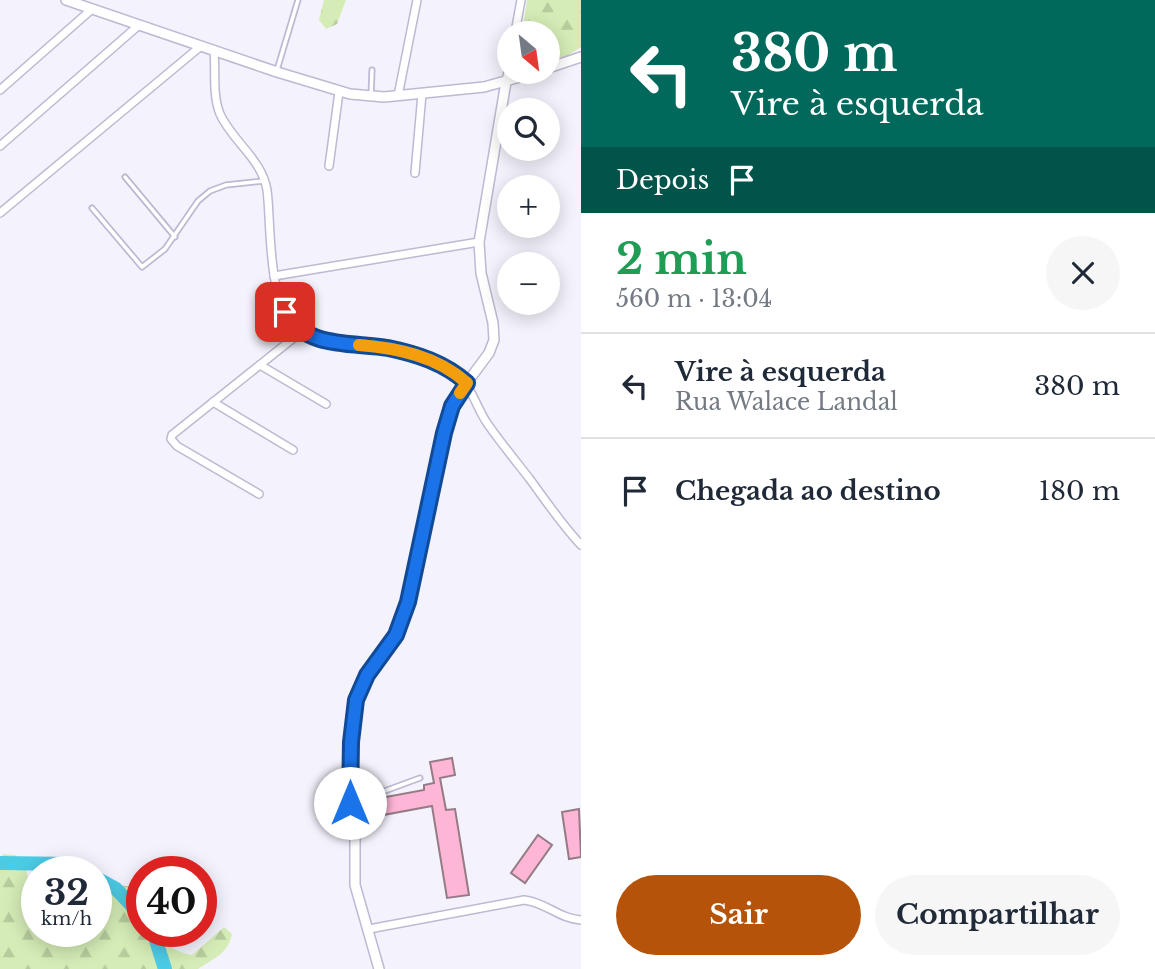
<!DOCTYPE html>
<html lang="pt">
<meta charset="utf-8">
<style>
body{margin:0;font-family:"Libre Baskerville",serif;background:#f6f6f7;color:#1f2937;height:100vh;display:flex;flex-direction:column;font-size:26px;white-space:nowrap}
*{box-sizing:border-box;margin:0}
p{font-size:23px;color:#747a83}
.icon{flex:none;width:38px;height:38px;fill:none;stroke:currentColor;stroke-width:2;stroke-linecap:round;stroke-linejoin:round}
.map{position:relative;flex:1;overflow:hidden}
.panel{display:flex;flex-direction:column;background:#fff;width:574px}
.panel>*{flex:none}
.hud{background:#00695c;color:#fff;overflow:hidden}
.needle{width:46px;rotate:151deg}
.controls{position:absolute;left:497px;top:21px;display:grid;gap:14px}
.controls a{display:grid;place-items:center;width:63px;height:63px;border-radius:50%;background:#fff;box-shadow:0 4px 18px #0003;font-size:35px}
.speed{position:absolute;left:21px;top:856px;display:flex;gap:14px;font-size:35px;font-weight:700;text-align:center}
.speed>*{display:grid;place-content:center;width:91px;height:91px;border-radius:50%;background:#fff;box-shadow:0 4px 18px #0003;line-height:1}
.speed small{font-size:18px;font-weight:400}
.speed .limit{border:10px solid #d22;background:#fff;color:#111}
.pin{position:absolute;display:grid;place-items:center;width:60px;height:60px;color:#fff;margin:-30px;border-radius:14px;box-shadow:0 4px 10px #0006}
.me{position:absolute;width:77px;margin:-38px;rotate:0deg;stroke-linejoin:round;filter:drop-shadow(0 0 5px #0008)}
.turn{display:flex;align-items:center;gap:24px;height:147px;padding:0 35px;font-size:32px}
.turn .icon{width:91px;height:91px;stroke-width:2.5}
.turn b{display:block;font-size:49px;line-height:60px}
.then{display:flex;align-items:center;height:66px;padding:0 35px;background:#0003;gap:14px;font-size:26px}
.round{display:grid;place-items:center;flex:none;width:74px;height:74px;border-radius:37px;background:#f6f6f7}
.summary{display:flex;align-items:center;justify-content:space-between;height:119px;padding:0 35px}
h1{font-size:42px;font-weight:700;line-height:52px;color:#1e9e55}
.button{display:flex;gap:14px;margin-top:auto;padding:14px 35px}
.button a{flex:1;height:80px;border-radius:42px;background:#b45309;color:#fff;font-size:28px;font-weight:700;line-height:80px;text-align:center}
.button a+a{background:#f6f6f7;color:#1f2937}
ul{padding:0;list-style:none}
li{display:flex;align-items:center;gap:21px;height:105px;padding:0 35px;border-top:2px solid #e0e1e3}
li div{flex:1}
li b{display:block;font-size:26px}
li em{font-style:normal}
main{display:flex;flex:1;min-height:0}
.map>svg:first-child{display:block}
.forest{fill:url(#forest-firs)}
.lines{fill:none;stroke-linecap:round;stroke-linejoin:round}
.river{stroke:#4ccbe5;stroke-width:14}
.building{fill:#feb6d6;stroke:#947b86;stroke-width:2}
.service-casing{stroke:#beb9d2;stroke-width:7}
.minor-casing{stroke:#beb9d2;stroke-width:10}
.tertiary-casing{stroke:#beb9d2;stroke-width:12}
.service{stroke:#fff;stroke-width:3.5}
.minor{stroke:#fff;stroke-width:7}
.tertiary{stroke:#fff;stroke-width:9}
.route-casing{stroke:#114b97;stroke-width:18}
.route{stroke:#1a73e8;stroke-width:12}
.slow{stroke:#f59e0b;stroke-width:12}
</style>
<main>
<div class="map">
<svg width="581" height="969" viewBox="0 0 581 969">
<defs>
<pattern id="forest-firs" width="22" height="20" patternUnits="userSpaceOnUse" patternTransform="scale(1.75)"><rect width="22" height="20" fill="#d5ecb6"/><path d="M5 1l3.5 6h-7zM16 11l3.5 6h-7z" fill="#b7cb9d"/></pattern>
</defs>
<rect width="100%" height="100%" fill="#f4f2fc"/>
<!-- forest -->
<g class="forest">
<polygon points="324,0 346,0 337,24 326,29 319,20"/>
<polygon points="527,0 581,0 581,47 567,56 548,60 548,33 522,33"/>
<path d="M3 854 16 855 26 868 37 931H96V882L100 883 142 888V931H157C165 946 176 952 192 955L224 927 232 934C228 954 214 958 198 969H0V858Z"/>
</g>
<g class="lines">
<!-- river -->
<g class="river">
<polyline points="0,863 74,864 86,872"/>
<polyline points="96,878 116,889 142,916"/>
<polyline points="153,931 165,969"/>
</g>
</g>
<!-- building -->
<g class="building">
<polygon points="452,758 455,775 440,778 446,810 455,809 469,895 447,898 432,806 378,816 375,799 424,790 424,785 434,783 430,762"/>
<polygon points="579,809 581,857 569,859 562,812"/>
<polygon points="538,835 552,845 525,883 511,873"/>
</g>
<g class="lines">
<defs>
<g id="service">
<polyline points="277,70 298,0"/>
<polyline points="371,96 372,70"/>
<polyline points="125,177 175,237"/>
<polyline points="92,208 142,267 165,249 198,201 210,191 226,185 264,181"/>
<polyline points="352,803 420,778"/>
</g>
<g id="minor">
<polyline points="515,33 521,0"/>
<path d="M214 51C216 71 212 94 220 114 232 141 262 159 267 190 272 225 265 315 305 333 350 353 418 340 457 374 472 387 476 407 487 423 500 442 515 460 529 478 546 501 562 525 581 545"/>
<polyline points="506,82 509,66"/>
<polyline points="0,90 92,9"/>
<polyline points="398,96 417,0"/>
<polyline points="0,146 139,25"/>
<polyline points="329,166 339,92"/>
<polyline points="415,173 422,94"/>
<polyline points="0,213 201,46"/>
<polyline points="274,276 479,242"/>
<polyline points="260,365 326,404"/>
<polyline points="213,402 293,450"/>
<polyline points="259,494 177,446 171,439 172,435 301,332"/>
<path d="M369 929 524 900C545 902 560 919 581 920"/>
</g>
<g id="tertiary">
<polyline points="66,0 277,72 350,94 384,97 484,87 538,72"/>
<polyline points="548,68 581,57"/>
<polyline points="379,969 355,885 355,838 350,803 352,732 356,700 362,684 396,635 408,602 444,433 457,396 489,353 494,340 493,323 481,273 479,242 506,82"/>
</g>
</defs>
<!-- service casing -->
<use href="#service" class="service-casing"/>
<!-- minor casing -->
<use href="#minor" class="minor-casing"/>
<!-- tertiary casing -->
<use href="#tertiary" class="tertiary-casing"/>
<!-- service -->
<use href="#service" class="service"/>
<!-- minor -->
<use href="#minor" class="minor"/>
<!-- tertiary -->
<use href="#tertiary" class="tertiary"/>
</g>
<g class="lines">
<defs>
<path id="route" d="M285 312C305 349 353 342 388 348 417 354 445 363 467 383L452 406 444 433 408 602 396 635 367 675 356 700 351 742 350 803"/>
</defs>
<!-- route casing -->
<use href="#route" class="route-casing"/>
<!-- route -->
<use href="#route" class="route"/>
<!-- slow -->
<path class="slow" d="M359 345C397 348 437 356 467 383L460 393"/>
</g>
</svg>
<div class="controls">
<a><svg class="needle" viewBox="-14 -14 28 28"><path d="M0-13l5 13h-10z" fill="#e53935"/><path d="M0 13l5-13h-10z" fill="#747a83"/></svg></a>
<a><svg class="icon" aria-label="search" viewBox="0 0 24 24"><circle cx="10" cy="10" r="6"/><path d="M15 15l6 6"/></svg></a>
<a>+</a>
<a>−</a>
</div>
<div class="speed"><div>32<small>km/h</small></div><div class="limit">40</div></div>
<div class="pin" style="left:285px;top:312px;background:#d93025"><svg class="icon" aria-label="arrive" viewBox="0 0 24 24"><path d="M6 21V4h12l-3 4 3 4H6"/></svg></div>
<svg class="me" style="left:350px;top:803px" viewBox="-20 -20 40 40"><circle r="19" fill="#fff"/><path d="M0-13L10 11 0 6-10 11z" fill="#1a73e8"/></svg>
</div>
<section class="panel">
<div class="hud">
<div class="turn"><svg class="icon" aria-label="left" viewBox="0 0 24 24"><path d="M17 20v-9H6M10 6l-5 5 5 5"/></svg><div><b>380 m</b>Vire à esquerda</div></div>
<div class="then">Depois<svg class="icon" aria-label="arrive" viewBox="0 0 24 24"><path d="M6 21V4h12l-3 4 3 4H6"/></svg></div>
</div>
<div class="summary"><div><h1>2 min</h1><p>560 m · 13:04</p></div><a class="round"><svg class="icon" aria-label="close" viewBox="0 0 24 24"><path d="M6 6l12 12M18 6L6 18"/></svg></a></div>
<ul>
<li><svg class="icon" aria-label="left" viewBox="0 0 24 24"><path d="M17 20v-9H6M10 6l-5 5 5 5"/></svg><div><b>Vire à esquerda</b><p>Rua Walace Landal</p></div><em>380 m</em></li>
<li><svg class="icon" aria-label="arrive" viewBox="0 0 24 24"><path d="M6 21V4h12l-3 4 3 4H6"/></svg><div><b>Chegada ao destino</b></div><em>180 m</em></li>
</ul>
<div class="button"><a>Sair</a><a>Compartilhar</a></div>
</section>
</main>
